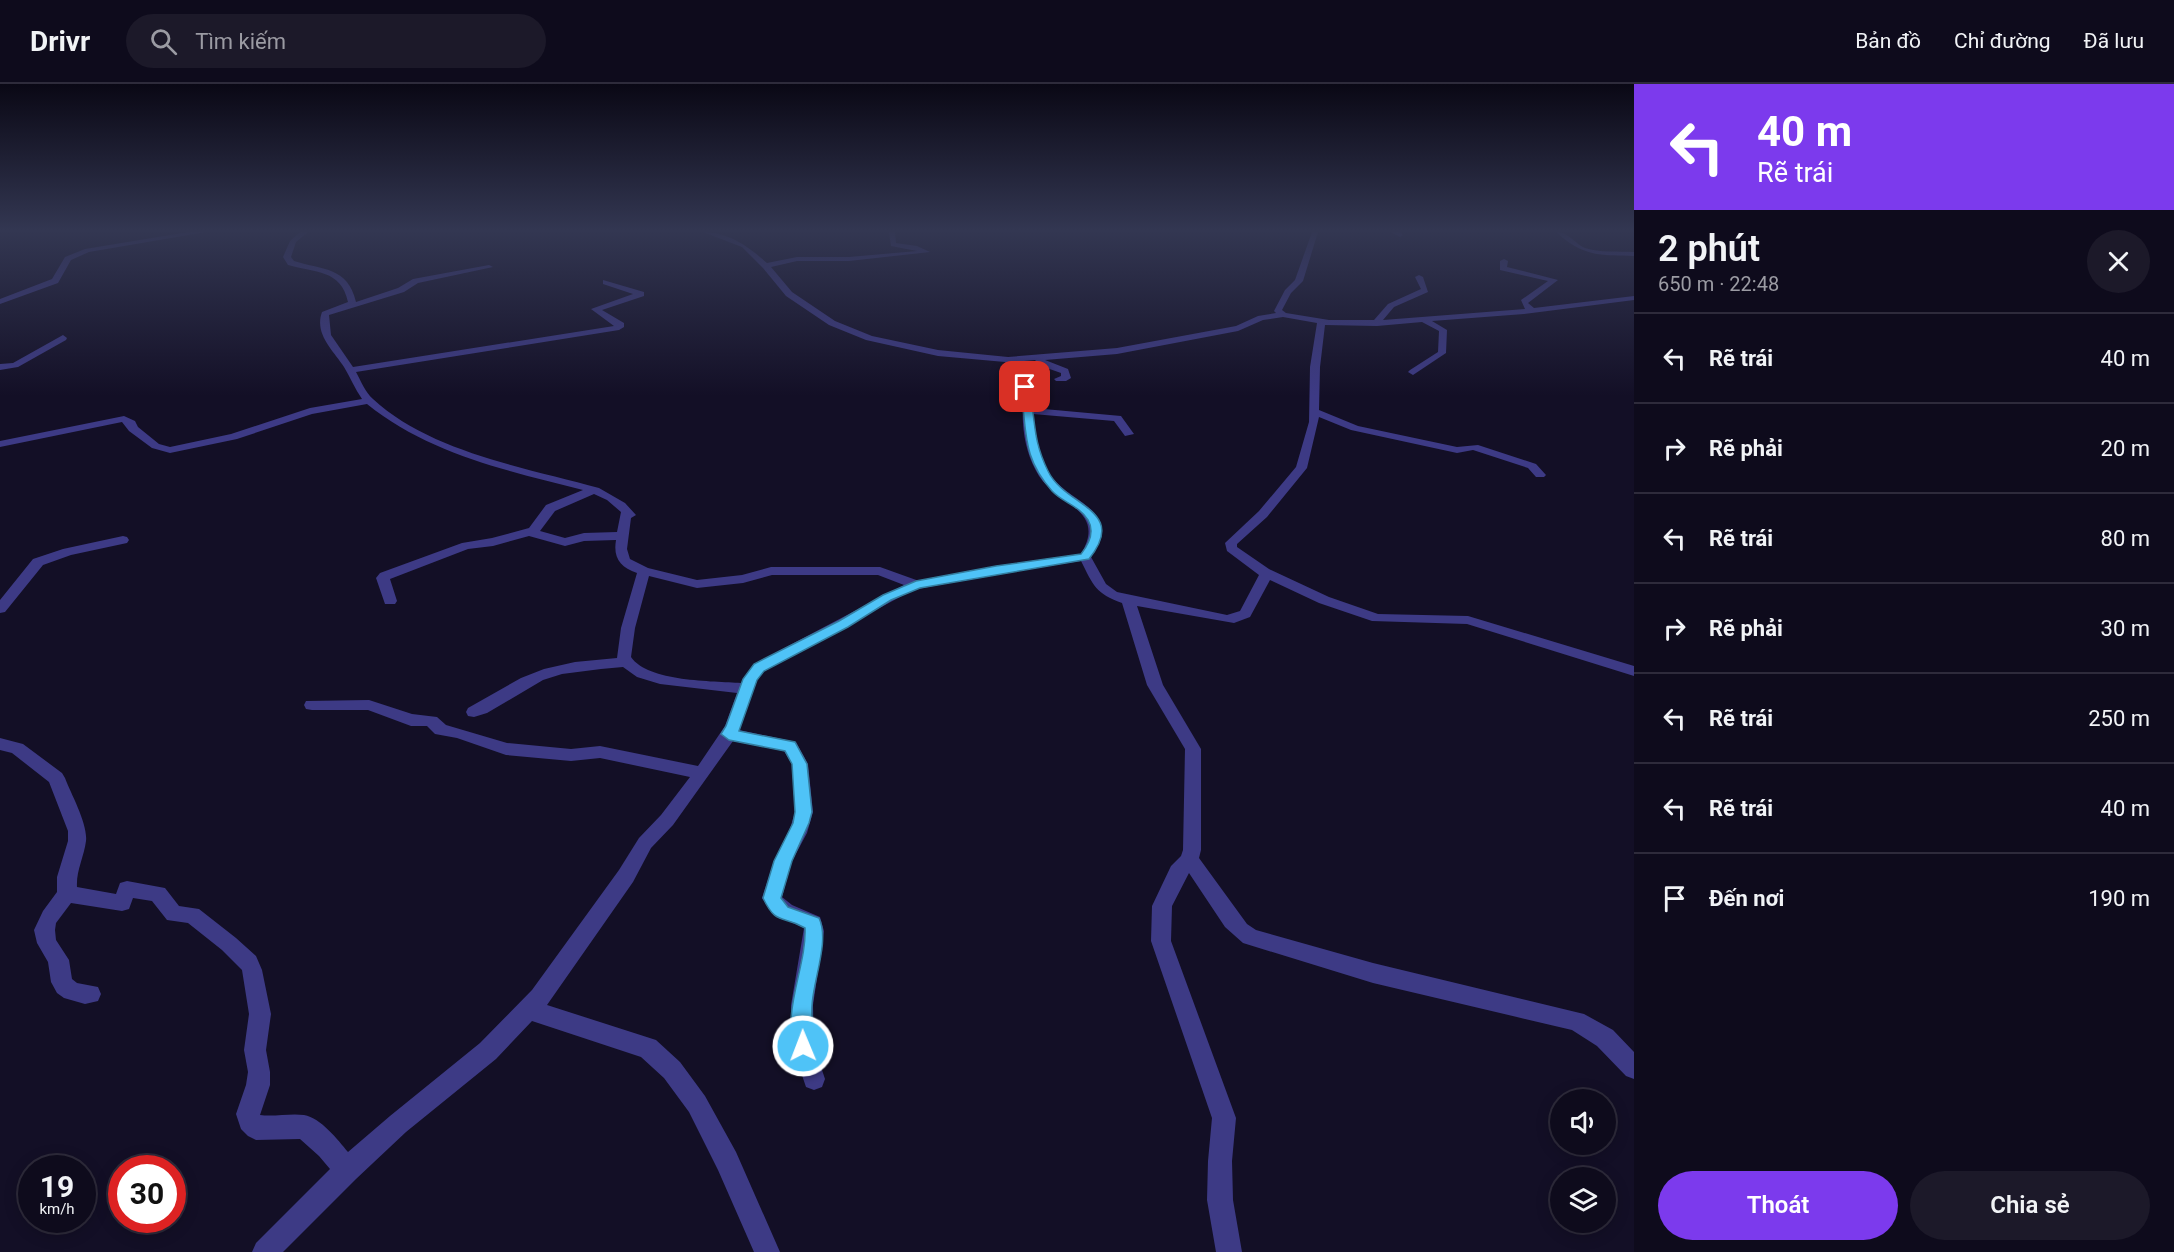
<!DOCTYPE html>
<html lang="vi">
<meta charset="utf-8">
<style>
body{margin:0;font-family:Roboto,sans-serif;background:#1c1929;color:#f1f3f6;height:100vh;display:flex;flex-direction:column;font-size:22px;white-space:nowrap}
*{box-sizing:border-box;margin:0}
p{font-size:20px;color:#9b9ba3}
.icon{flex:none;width:33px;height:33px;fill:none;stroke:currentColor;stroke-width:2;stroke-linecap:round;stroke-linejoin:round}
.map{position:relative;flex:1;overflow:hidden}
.details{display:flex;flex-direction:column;background:#0e0b1c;width:540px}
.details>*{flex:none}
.banner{background:#7c3aed;color:#fff;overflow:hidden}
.buttons{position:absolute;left:1550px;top:1005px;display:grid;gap:12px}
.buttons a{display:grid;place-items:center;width:66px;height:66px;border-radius:50%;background:#0e0b1c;box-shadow:0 3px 15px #0003,0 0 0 2px #2e2b3b;font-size:30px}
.speed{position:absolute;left:18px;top:1071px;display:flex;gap:12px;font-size:30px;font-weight:700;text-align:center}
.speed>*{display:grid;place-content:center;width:78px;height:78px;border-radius:50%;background:#0e0b1c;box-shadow:0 3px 15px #0003,0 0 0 2px #2e2b3b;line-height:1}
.speed small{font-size:15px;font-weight:400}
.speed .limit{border:9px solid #d22;background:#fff;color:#111}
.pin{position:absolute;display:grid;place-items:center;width:51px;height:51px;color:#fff;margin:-26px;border-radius:12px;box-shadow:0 3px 9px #0006}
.me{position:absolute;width:66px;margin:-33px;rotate:359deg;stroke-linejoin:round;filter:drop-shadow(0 0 4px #0008)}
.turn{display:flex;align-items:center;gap:21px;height:126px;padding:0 24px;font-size:27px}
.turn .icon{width:78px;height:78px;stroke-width:2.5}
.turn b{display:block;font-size:42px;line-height:51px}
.round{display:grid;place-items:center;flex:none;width:63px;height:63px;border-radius:32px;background:#1c1929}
.summary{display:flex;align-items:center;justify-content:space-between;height:102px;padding:0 24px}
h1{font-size:36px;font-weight:600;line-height:45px}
.action{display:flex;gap:12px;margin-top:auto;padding:12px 24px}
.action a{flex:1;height:69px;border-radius:36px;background:#7c3aed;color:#fff;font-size:24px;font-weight:600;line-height:69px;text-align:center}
.action a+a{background:#1c1929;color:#f1f3f6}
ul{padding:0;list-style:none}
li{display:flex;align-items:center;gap:18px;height:90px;padding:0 24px;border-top:2px solid #2e2b3b}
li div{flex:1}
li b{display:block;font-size:22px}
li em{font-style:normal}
header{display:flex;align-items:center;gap:36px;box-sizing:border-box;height:84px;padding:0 30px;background:#0e0b1c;border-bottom:2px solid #2e2b3b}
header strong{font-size:28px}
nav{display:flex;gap:33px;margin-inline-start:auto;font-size:21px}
.search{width:420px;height:54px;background:#1c1929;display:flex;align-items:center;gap:15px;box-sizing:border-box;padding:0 21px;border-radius:33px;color:#9b9ba3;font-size:22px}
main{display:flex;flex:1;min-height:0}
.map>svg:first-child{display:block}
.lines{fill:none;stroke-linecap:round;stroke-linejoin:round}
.minor{fill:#3d3a85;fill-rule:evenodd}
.route{fill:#4fc3f7;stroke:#337fa1;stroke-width:1.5}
</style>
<header>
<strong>Drivr</strong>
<div class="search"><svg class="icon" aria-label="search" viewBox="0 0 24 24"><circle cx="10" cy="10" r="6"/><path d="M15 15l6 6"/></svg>Tìm kiếm</div>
<nav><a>Bản đồ</a><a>Chỉ đường</a><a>Đã lưu</a></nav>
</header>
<main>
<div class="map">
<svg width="1634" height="1168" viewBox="0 0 1634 1168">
<rect width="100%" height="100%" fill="#130f26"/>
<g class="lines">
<!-- minor -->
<g class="minor">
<polygon points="188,148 206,148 89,168 71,176 58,199 0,220 0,215 52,195 65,173 85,165"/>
<path d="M300 148H308L296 158 291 173 294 177C323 186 348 183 356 218L398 204 413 195 489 181 493 183 418 199 404 208 329 231 331 251 353 283 614 242 591 225 633 210 603 200V196L644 208V212L602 226 624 239V243L619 246 356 288C361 297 365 308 373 315 430 368 527 384 599 404L625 419 636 431 631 434 627 465 630 475 648 484 697 496 742 491 771 483H880L919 497 996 482 1081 470C1107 426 1059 422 1039 392 1029 376 1024 357 1023 339 1022 327 1024 314 1020 302 1017 293 1010 286 1005 278L938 272 866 256 829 241 786 212 763 184 742 163 703 148C729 148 749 163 767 179L797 173H849L917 167 891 162 889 148H895L896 159 917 162 930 168 849 177H797L771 183 792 208 835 237 872 252 938 266 1008 273 1117 264 1236 242 1258 232 1276 229 1274 227 1285 206 1295 196 1312 148H1318L1303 197 1291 209 1282 226 1286 229 1329 236H1374L1388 220 1421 205 1415 193 1419 191 1423 193 1428 208 1394 223 1383 236 1525 225 1521 216 1548 197 1500 186V177L1504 175 1508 177 1507 183 1558 196 1528 219 1534 224 1634 212V216L1524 230 1432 237 1447 246 1446 269 1413 291 1408 288 1410 286 1438 268 1439 247 1422 238 1377 242 1325 241 1320 283 1319 326 1358 342 1457 363 1478 361 1536 380 1546 391 1544 393H1536L1528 384 1473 366 1457 369 1351 346 1319 333 1307 384 1267 433 1237 460V463L1269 485 1329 513 1378 530 1468 532 1634 582V592L1467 540 1372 537 1319 519 1270 496 1250 533 1234 539 1137 522 1163 601 1201 665V766L1199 774 1247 840 1256 846 1373 879 1584 930 1613 946 1634 968V995L1626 992 1597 962 1572 946 1373 899 1243 859 1225 843 1189 789 1172 822 1171 857 1236 1034 1232 1077 1233 1116 1242 1168H1216L1207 1116 1208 1077 1212 1034 1151 857 1152 822 1171 782 1181 772 1183 766 1185 665 1147 601 1122 519C1096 510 1093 501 1081 477L996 490 913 506 764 586 757 596 739 646 796 658 808 680 813 728 807 749 792 777 782 813 792 821 820 833 824 847 813 921 814 962 825 995 822 1003 814 1006 806 1003 792 962 791 921 804 844 773 830 762 814 774 777 789 748 795 728 792 680 784 667 733 657 673 741 651 764 633 798 547 921 656 956 680 978 705 1012 736 1068 780 1168H754L718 1086 689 1028 664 994 641 973 532 937 496 975 406 1048 356 1095 283 1168H252L256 1159 330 1085 319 1072 300 1055 256 1056 248 1052 241 1045 236 1030 246 1001 248 988 244 966 249 930 242 886 222 866 188 839 167 836 152 817 133 814 129 825 122 827 71 819 56 839 55 846 56 856 69 876 72 895 77 899 98 903 101 910 98 917 85 920 64 914 57 909 51 898 48 878 37 859 34 846 43 827 57 808V793L68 757V747L49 698 12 669 0 666V654L23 660 62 689 65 694C71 710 88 740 86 757 84 773 76 787 77 803L116 810 120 799 127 797 165 804 179 822 199 825 236 854 256 872 262 886 271 930 266 966 270 988V1001L260 1031C274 1033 290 1029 304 1031 321 1034 338 1056 348 1068L390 1032 480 959 532 906 619 786 639 754 661 731 690 693 600 674 571 677 506 671 457 654 435 650 427 642H411L368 626H312L306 625 304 621 306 617 369 616 412 630 437 633 446 641 507 659 571 665 600 662 698 682 725 642 737 609 660 600 637 593 623 583 601 585 562 590 543 596 487 629 474 633 468 632 466 628 468 624 521 594 544 585 575 578 617 574 621 544 637 489C620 483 613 474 616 456L584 457 565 462 529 452 493 462 468 465 390 495 397 517 395 520H385L376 494 380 489 462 459 492 454 529 444 546 421 583 406C508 387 429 370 367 320L312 330 237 355 170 369 152 364 129 347 122 338 0 363V357L124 332 135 337 138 343 159 360 170 363 231 350 310 324 362 315C355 305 350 293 344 283 333 266 314 250 322 228L348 218C341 185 315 189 288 181L283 173 290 157ZM1283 233 1317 239 1310 283 1309 338 1296 383 1259 427 1225 459 1227 467 1259 491 1240 527 1227 531 1117 508 1106 500 1091 473C1121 424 1075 423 1051 392 1038 375 1033 351 1033 330L1114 337 1125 352 1134 350 1121 332 1033 324 1030 303 1014 278 1035 276 1041 282 1061 289V292L1054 295 1056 297H1066L1071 294 1068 285 1045 276 1117 270 1238 247 1263 236ZM594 410 607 416 621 428 617 448 584 449 565 454 540 447 555 427ZM772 491H878L904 501 754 580 741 599C713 597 648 598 631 573L635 544 649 492 697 504 743 499Z"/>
<polygon points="1391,148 1400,148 1403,151 1400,153"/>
<path d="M1556 148C1569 148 1574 159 1585 164 1600 169 1618 167 1634 168V172C1599 171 1584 173 1556 148Z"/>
<polygon points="63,251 67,254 66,256 18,283 0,286 0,280 13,279"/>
<polygon points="123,452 127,453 129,456 127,459 71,471 43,481 5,528 0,529 0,516 33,475 63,465"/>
</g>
</g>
<!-- sky -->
<linearGradient id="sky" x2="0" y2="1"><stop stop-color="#0a0815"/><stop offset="0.47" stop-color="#333752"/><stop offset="1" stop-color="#333752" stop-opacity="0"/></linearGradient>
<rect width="1634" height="312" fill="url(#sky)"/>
<!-- route -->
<path class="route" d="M1025 300 1029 303C1036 336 1032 355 1048 387 1065 423 1129 425 1089 475L920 504 891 516 848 543 764 587 757 596 739 647 795 658 807 680 812 728 809 739 792 777 781 814 788 823 819 834C830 857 813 896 812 922 811 937 816 954 810 969L803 972 796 969C780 930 807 882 805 844 782 830 777 843 763 814L774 777 793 739 795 728 792 680 785 667 729 656 721 650 726 642 743 595 754 580 839 537 883 511 916 497 996 482 1081 470C1089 460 1095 448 1088 436 1080 422 1062 418 1052 407 1020 371 1028 345 1020 303Z"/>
</svg>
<div class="buttons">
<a><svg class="icon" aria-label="sound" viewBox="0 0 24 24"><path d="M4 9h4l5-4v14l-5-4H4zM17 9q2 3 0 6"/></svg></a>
<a><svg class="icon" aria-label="layers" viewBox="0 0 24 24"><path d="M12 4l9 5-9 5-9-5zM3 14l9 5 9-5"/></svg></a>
</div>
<div class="speed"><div>19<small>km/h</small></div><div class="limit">30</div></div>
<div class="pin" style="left:1025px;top:303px;background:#d93025"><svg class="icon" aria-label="arrive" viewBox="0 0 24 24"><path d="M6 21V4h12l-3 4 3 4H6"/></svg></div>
<svg class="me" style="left:803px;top:962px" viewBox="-20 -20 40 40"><circle r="17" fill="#4fc3f7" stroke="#fff" stroke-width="3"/><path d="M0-11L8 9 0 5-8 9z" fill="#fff"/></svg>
</div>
<section class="details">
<div class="banner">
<div class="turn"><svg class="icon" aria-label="left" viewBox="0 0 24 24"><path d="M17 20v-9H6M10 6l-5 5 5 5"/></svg><div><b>40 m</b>Rẽ trái</div></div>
</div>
<div class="summary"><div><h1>2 phút</h1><p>650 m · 22:48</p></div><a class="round"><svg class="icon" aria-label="close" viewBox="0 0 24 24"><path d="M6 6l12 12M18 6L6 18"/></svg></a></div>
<ul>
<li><svg class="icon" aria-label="left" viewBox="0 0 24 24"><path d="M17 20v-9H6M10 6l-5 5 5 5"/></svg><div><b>Rẽ trái</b></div><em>40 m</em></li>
<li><svg class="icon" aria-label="right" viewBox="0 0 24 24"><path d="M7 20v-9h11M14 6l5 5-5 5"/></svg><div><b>Rẽ phải</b></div><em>20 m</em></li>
<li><svg class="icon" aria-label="left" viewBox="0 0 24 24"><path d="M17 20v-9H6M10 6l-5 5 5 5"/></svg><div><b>Rẽ trái</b></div><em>80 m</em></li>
<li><svg class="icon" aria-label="right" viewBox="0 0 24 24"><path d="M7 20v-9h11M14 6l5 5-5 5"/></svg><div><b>Rẽ phải</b></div><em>30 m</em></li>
<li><svg class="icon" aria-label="left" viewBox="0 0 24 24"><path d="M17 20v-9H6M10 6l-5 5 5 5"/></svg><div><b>Rẽ trái</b></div><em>250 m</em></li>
<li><svg class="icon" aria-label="left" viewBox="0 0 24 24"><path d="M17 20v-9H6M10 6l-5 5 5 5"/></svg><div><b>Rẽ trái</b></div><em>40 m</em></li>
<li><svg class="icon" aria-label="arrive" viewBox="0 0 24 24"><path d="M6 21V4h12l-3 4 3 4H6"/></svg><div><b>Đến nơi</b></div><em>190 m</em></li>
</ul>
<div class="action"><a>Thoát</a><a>Chia sẻ</a></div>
</section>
</main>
